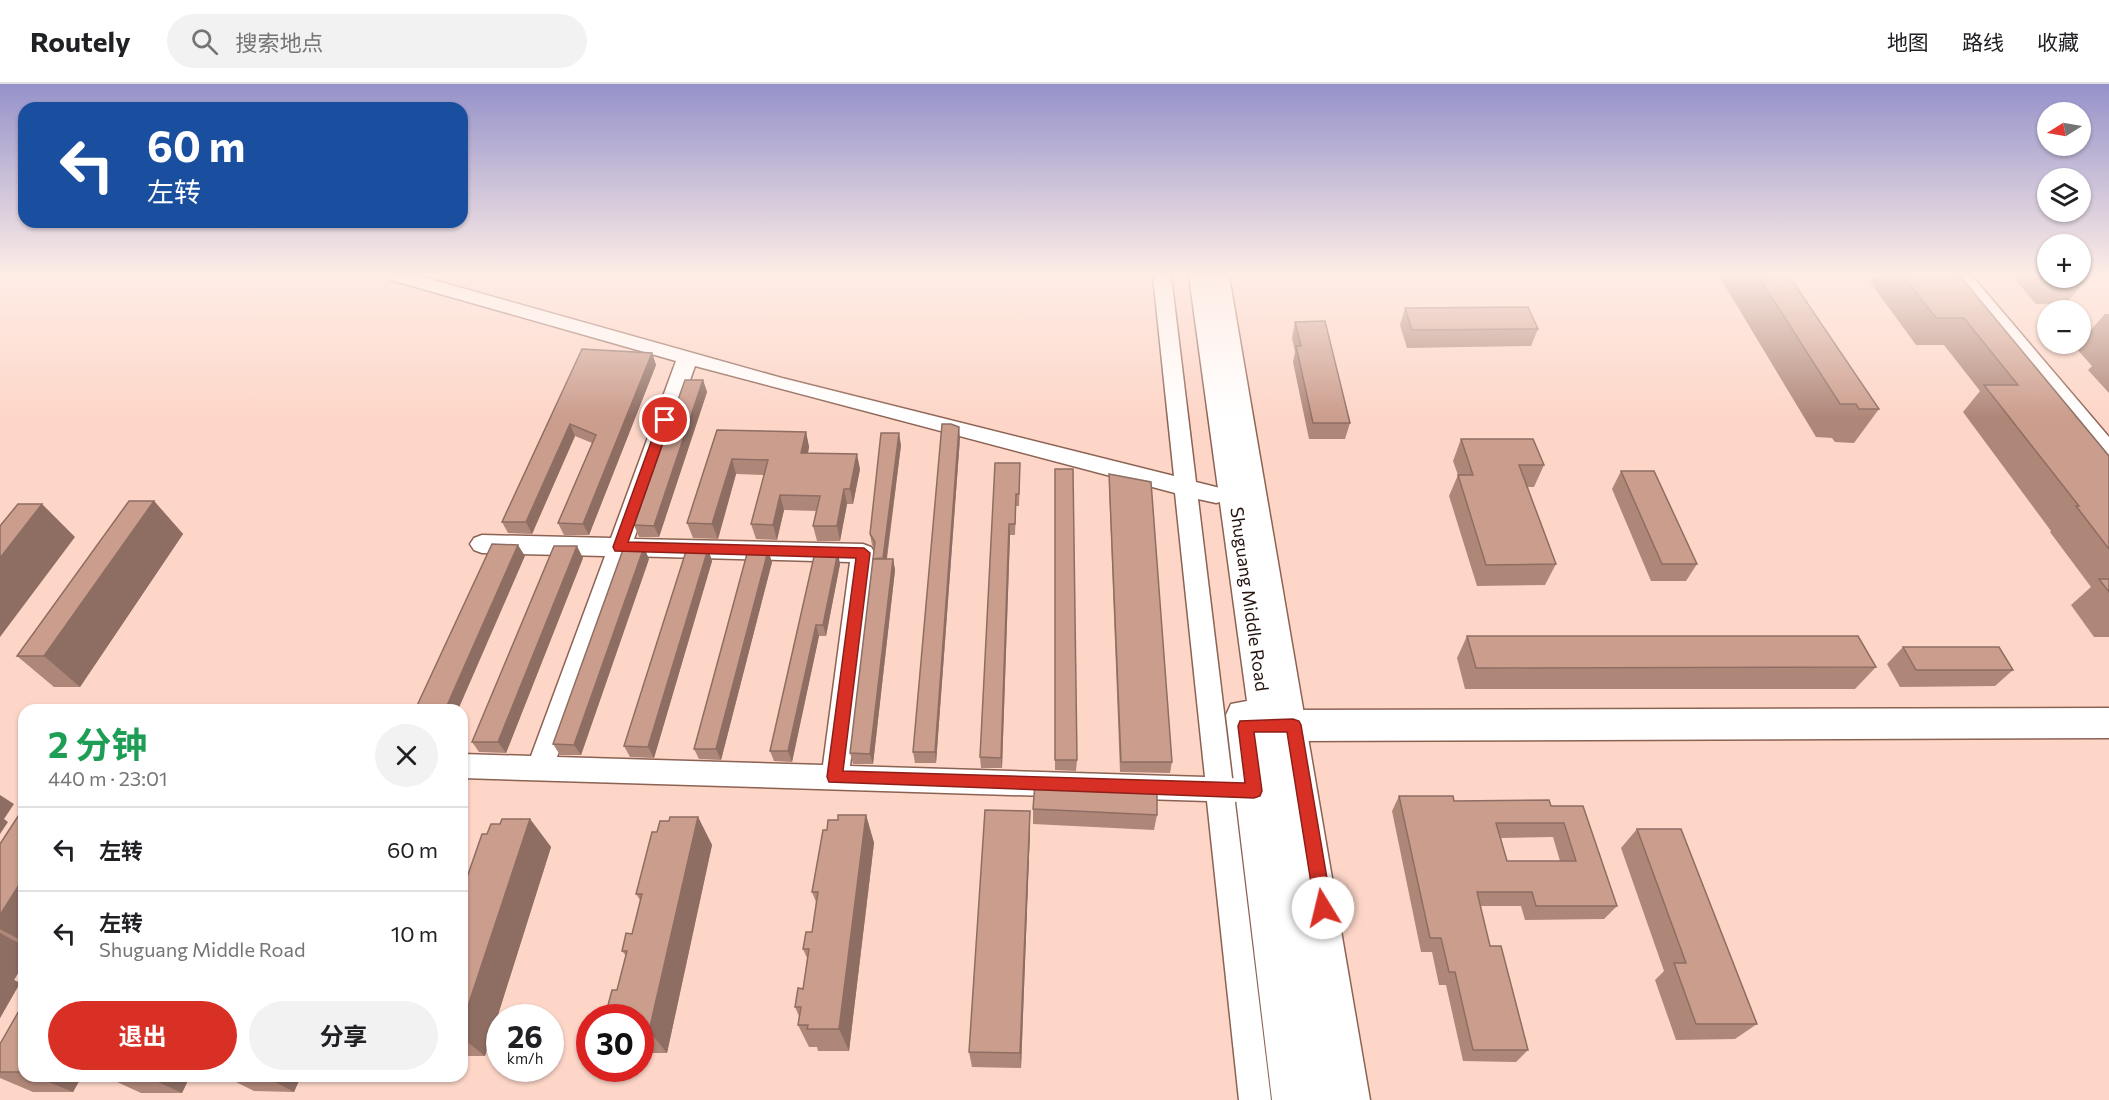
<!DOCTYPE html>
<html lang="zh">
<meta charset="utf-8">
<style>
body{margin:0;font-family:Commissioner,"Noto Sans SC",sans-serif;background:#f2f2f2;color:#202124;height:100vh;display:flex;flex-direction:column;font-size:22px;white-space:nowrap}
*{box-sizing:border-box;margin:0}
p{font-size:20px;color:#757577}
.icon{flex:none;width:33px;height:33px;fill:none;stroke:currentColor;stroke-width:2;stroke-linecap:round;stroke-linejoin:round}
.map{position:relative;flex:1;overflow:hidden}
.panel{position:absolute;left:18px;top:620px;width:450px;height:378px;display:flex;flex-direction:column;background:#fff;border-radius:18px;box-shadow:0 2px 4px #0004}
.panel>*{flex:none}
.hud{position:absolute;left:18px;top:18px;width:450px;height:126px;border-radius:18px;box-shadow:0 2px 4px #0004;background:#1a4fa0;color:#fff;overflow:hidden}
.needle{width:39px;rotate:259deg}
.tools{position:absolute;left:2037px;top:18px;display:grid;gap:12px}
.tools a{display:grid;place-items:center;width:54px;height:54px;border-radius:50%;background:#fff;box-shadow:0 2px 4px #0004;font-size:30px}
.speed{position:absolute;left:486px;top:920px;display:flex;gap:12px;font-size:30px;font-weight:700;text-align:center}
.speed>*{display:grid;place-content:center;width:78px;height:78px;border-radius:50%;background:#fff;box-shadow:0 2px 4px #0004;line-height:1}
.speed small{font-size:15px;font-weight:400}
.speed .limit{border:9px solid #d22;background:#fff;color:#111}
.pin{position:absolute;display:grid;place-items:center;width:51px;height:51px;color:#fff;margin:-26px;border:3px solid #fff;border-radius:50%;box-shadow:0 2px 6px #0007}
.me{position:absolute;width:66px;margin:-33px;rotate:351deg;stroke-linejoin:round;filter:drop-shadow(0 0 4px #0008)}
.turn{display:flex;align-items:center;gap:21px;height:126px;padding:0 30px;font-size:27px}
.turn .icon{width:78px;height:78px;stroke-width:2.5}
.turn b{display:block;font-size:42px;line-height:51px}
.round{display:grid;place-items:center;flex:none;width:63px;height:63px;border-radius:32px;background:#f2f2f2}
.head{display:flex;align-items:center;justify-content:space-between;height:102px;padding:0 30px}
h1{font-size:36px;font-weight:700;line-height:45px;color:#1e9e55}
.cta{display:flex;gap:12px;margin-top:auto;padding:12px 30px}
.cta a{flex:1;height:69px;border-radius:36px;background:#d93025;color:#fff;font-size:24px;font-weight:700;line-height:69px;text-align:center}
.cta a+a{background:#f2f2f2;color:#202124}
ul{padding:0;list-style:none}
li{display:flex;align-items:center;gap:18px;height:84px;padding:0 30px;border-top:2px solid #e0e0e0}
li div{flex:1}
li b{display:block;font-size:22px}
li em{font-style:normal}
header{display:flex;align-items:center;gap:36px;box-sizing:border-box;height:84px;padding:0 30px;background:#fff;border-bottom:2px solid #e0e0e0}
header strong{font-size:28px}
nav{display:flex;gap:33px;margin-inline-start:auto;font-size:21px}
.search{width:420px;height:54px;background:#f2f2f2;display:flex;align-items:center;gap:15px;box-sizing:border-box;padding:0 21px;border-radius:33px;color:#757577;font-size:22px}
.map>svg:first-child{display:block}
.lines{fill:none;stroke-linecap:round;stroke-linejoin:round}
.street-casing{stroke:#8c6253;stroke-width:3}
.secondary-casing{stroke:#8c6253;stroke-width:3}
.street{fill:#fff;fill-rule:evenodd}
.secondary{fill:#fff;fill-rule:evenodd}
.wall{fill:#af8779;fill-rule:evenodd}
.shaded-wall{fill:#8e6e63}
.building{fill:#cb9d8d;stroke:#8e6e63;stroke-width:1.5;fill-rule:evenodd}
.route{fill:#d93025;stroke:#8d1f18;stroke-width:1.5}
.labels{text-anchor:middle;dominant-baseline:central;stroke-width:4.5;stroke-linejoin:round;paint-order:stroke}
.street-label{font-size:18px;fill:#26150f;stroke:#fff}
</style>
<header>
<strong>Routely</strong>
<div class="search"><svg class="icon" aria-label="search" viewBox="0 0 24 24"><circle cx="10" cy="10" r="6"/><path d="M15 15l6 6"/></svg>搜索地点</div>
<nav><a>地图</a><a>路线</a><a>收藏</a></nav>
</header>
<div class="map">
<svg width="2109" height="1016" viewBox="0 0 2109 1016">
<rect width="100%" height="100%" fill="#fdd6c8"/>
<g class="lines">
<defs>
<g id="street">
<path d="M389 192H419L782 294 1174 392 1153 192H1171L1196 398 1224 405 1227 411 1224 417 1216 419 1198 415 1232 694 1246 697 1250 706 1246 715 1235 718 1271 1016H1239L1207 717 462 694V670L531 672 605 472 482 469 474 466 470 460 474 454 482 451 611 454 676 277 391 196ZM695 282 1175 409 1205 693 850 682 875 469 871 463 863 460 634 455ZM628 472 850 478 823 681 557 673Z"/>
<polygon points="1211,192 1229,192 1370,1016 1338,1016"/>
<polygon points="1953,192 1972,192 2109,353 2109,375 2101,372"/>
</g>
<polygon id="secondary" points="1189,192 1215,192 1284,626 2109,624 2109,654 1289,657 1345,1016 1272,1016 1226,631 1231,620 1247,617"/>
</defs>
<!-- street casing -->
<use href="#street" class="street-casing"/>
<!-- secondary casing -->
<use href="#secondary" class="secondary-casing"/>
<!-- street -->
<use href="#street" class="street"/>
<!-- secondary -->
<use href="#secondary" class="secondary"/>
</g>
<!-- wall -->
<g class="wall">
<polygon points="1719,192 1789,192 1879,325 1854,359 1835,358 1832,354 1816,353"/>
<polygon points="1874,192 1960,192 2109,372 2109,553 2094,553 2071,521 2091,503 2050,448 2051,447 1963,328 1980,307 1944,261 1916,261 1870,198"/>
<polygon points="2012,192 2048,192 2048,194 2080,194 2080,192 2089,192 2066,220 2036,220"/>
<polygon points="1405,224 1538,245 1531,262 1407,264 1400,241"/>
<polygon points="2105,230 2109,230 2109,309 2088,286 2092,282 2076,264 2080,260 2080,258"/>
<polygon points="1295,238 1350,339 1345,355 1309,355 1293,278 1295,268 1292,254"/>
<polygon points="582,265 652,269 656,281 589,451 564,451 558,439 592,359 575,352 532,450 508,449 502,438"/>
<polygon points="703,296 707,308 659,453 639,453 634,441"/>
<polygon points="717,346 806,348 809,363 808,369 860,385 853,420 847,420 840,457 817,457 813,442 816,427 784,426 777,456 756,455 751,440 764,391 736,390 718,455 693,454 687,439"/>
<polygon points="960,354 936,679 915,679 913,668"/>
<polygon points="1461,355 1544,381 1534,403 1527,403 1556,480 1545,501 1477,502 1449,412 1458,391 1453,377"/>
<polygon points="901,361 887,475 893,475 895,486 873,680 853,680 850,669 874,465 872,461 870,450"/>
<polygon points="995,379 1020,379 1020,391 1019,422 1016,422 1015,451 1010,451 1002,684 981,684 980,673"/>
<polygon points="1055,385 1077,676 1076,687 1055,686"/>
<polygon points="1621,387 1697,480 1686,497 1651,497 1612,405"/>
<polygon points="1109,390 1172,678 1170,689 1120,688 1109,402"/>
<polygon points="154,417 183,450 80,603 54,603 17,572"/>
<polygon points="708,465 712,477 654,674 630,673 624,662"/>
<polygon points="768,467 772,478 721,676 699,675 694,665"/>
<polygon points="815,468 840,480 826,552 819,552 792,678 774,677 770,667"/>
<polygon points="583,474 506,669 479,668 472,658"/>
<polygon points="649,475 581,671 560,671 553,660"/>
<polygon points="1467,552 1876,583 1855,605 1465,605 1457,574"/>
<polygon points="1903,563 2013,586 1995,602 1900,603 1887,580"/>
<path d="M1399 712 1454 717 1551 722H1583L1617 822 1604 835 1525 836 1521 822H1480L1490 862 1528 966 1516 978 1463 977 1446 901H1439L1432 868H1421L1392 727ZM1553 753 1560 777H1507L1501 754Z"/>
<polygon points="24,723 24,879 14,896 20,899 0,934 0,760"/>
<polygon points="1033,725 1157,731 1154,746 1033,740"/>
<polygon points="866,731 874,759 849,967 818,967 817,963 809,963 798,941 799,932 795,923 803,905 807,874 803,865 812,848 816,818 812,808 827,746 838,736"/>
<polygon points="698,733 712,761 667,969 640,969 640,933 611,930 607,925 617,906 626,872 622,867 632,850 640,816 636,810 657,748 669,737"/>
<polygon points="530,735 551,763 485,972 462,972 462,822 464,817 462,815 462,808 487,750 500,740"/>
<polygon points="1637,745 1757,940 1735,955 1676,956 1655,896 1664,887 1621,764"/>
<polygon points="1030,746 1021,984 972,983 969,968"/>
<polygon points="24,918 24,992 82,992 73,1008 33,1008 0,994 0,960"/>
<polygon points="104,992 190,992 182,1009 141,1009"/>
<polygon points="224,992 301,992 294,1008 254,1007"/>
</g>
<!-- shaded-wall -->
<g class="shaded-wall">
<polygon points="652,269 656,281 589,451 583,440"/>
<polygon points="703,296 707,308 659,453 654,442"/>
<polygon points="570,340 575,352 532,450 526,438"/>
<polygon points="959,343 960,354 936,679 935,668"/>
<polygon points="806,348 809,363 805,384 801,369"/>
<polygon points="899,349 901,361 885,486 883,474"/>
<polygon points="857,370 860,385 853,420 850,405"/>
<polygon points="732,375 736,390 718,455 712,440"/>
<polygon points="844,405 847,420 840,457 837,442"/>
<polygon points="780,411 784,426 777,456 773,441"/>
<polygon points="154,417 183,450 80,603 44,572"/>
<polygon points="42,420 75,453 0,553 0,474"/>
<polygon points="1009,440 1010,451 1002,684 1001,674"/>
<polygon points="518,461 525,472 458,626 445,626"/>
<polygon points="577,462 583,474 506,669 498,658"/>
<polygon points="644,463 649,475 581,671 574,661"/>
<polygon points="708,465 712,477 654,674 648,663"/>
<polygon points="768,467 772,478 721,676 716,665"/>
<polygon points="838,468 840,480 826,552 823,541"/>
<polygon points="893,475 895,486 873,680 870,670"/>
<polygon points="816,541 819,552 792,678 788,667"/>
<polygon points="0,711 14,720 4,735 8,738 0,750"/>
<polygon points="1030,727 1030,746 1021,984 1020,969"/>
<polygon points="866,731 874,759 849,967 839,945"/>
<polygon points="698,733 712,761 667,969 649,947"/>
<polygon points="530,735 551,763 485,972 462,954 462,940"/>
<polygon points="24,793 24,858 0,845 0,831"/>
<polygon points="0,849 24,862 24,879 14,896 20,899 0,934"/>
<polygon points="34,992 82,992 73,1008"/>
<polygon points="145,992 190,992 182,1009"/>
<polygon points="264,992 301,992 294,1008"/>
</g>
<!-- building -->
<g class="building">
<polygon points="1758,192 1789,192 1879,325 1859,325 1856,320 1840,320"/>
<polygon points="1903,192 1960,192 2109,372 2109,465 2076,422 2079,422 1984,301 2018,301 1964,234 1936,234"/>
<polygon points="1528,223 1538,245 1412,246 1405,224"/>
<polygon points="1325,237 1350,339 1313,339 1296,262 1301,262 1295,238"/>
<polygon points="582,265 652,269 583,440 558,439 596,351 570,340 526,438 502,438"/>
<polygon points="685,296 703,296 654,442 634,441"/>
<polygon points="942,340 951,340 959,343 935,668 913,668"/>
<polygon points="717,346 806,348 801,369 857,370 850,405 844,405 837,442 813,442 820,412 780,411 773,441 751,440 768,376 732,375 712,440 687,439"/>
<polygon points="881,349 899,349 883,474 873,475 875,458 870,450"/>
<polygon points="1461,355 1533,355 1544,381 1519,381 1556,480 1486,481 1458,391 1473,391"/>
<polygon points="995,379 1020,379 1019,410 1016,410 1015,440 1009,440 1001,674 980,673"/>
<polygon points="1055,385 1073,385 1077,676 1055,676"/>
<polygon points="1621,387 1654,387 1697,480 1662,480"/>
<polygon points="1109,390 1151,398 1172,678 1121,678"/>
<polygon points="129,417 154,417 44,572 17,572"/>
<polygon points="18,420 42,420 0,474 0,442"/>
<polygon points="492,460 518,461 445,626 415,626"/>
<polygon points="554,462 577,462 498,658 472,658"/>
<polygon points="624,463 644,463 574,661 553,660"/>
<polygon points="687,464 708,465 648,663 624,662"/>
<polygon points="748,466 768,467 716,665 694,665"/>
<polygon points="815,468 838,468 823,541 816,541 788,667 770,667"/>
<polygon points="873,475 893,475 870,670 850,669"/>
<polygon points="2099,495 2109,495 2109,508"/>
<polygon points="1467,552 1858,552 1876,583 1476,584"/>
<polygon points="1903,563 1999,563 2013,586 1916,586"/>
<polygon points="1035,699 1157,705 1157,731 1033,725"/>
<path d="M1399 712H1453L1454 717 1549 716 1551 722H1583L1617 822H1536L1532 808H1477L1490 862H1501L1528 966H1473L1455 888H1449L1441 854H1430ZM1496 739H1564L1576 777H1507Z"/>
<polygon points="24,723 24,793 0,831 0,760"/>
<polygon points="985,726 1030,727 1020,969 969,968"/>
<polygon points="838,731 866,731 839,945 807,945 808,941 798,941 801,923 795,923 798,904 803,905 809,865 803,865 806,848 812,848 818,808 812,808 823,746 827,746 828,736 838,736"/>
<polygon points="670,733 698,733 649,947 640,947 640,933 610,933 612,925 607,925 612,906 617,906 627,867 622,867 626,849 632,850 642,810 636,810 652,748 657,748 660,737 669,737"/>
<polygon points="502,735 530,735 462,940 462,822 465,813 462,813 462,808 482,750 487,750 491,740 500,740"/>
<polygon points="1637,745 1681,745 1757,940 1696,940 1674,879 1686,879"/>
<polygon points="24,918 24,988 0,988 0,960"/>
</g>
<!-- sky -->
<linearGradient id="sky" x2="0" y2="1"><stop stop-color="#9592ca"/><stop offset="0.57" stop-color="#feede6"/><stop offset="1" stop-color="#feede6" stop-opacity="0"/></linearGradient>
<rect width="2109" height="334" fill="url(#sky)"/>
<!-- route -->
<polygon class="route" points="665,332 671,336 628,458 864,464 870,469 843,687 1245,699 1238,642 1240,637 1293,635 1299,637 1301,641 1332,824 1329,830 1323,832 1317,830 1315,824 1287,648 1254,648 1262,707 1260,712 1254,714 829,698 827,693 856,474 615,467 613,463 659,336"/>
<g class="labels">
<!-- street labels -->
<g class="street-label">
<text transform="translate(1250 515) rotate(82)">Shuguang Middle Road</text>
</g>
</g>
</svg>
<div class="tools">
<a><svg class="needle" viewBox="-14 -14 28 28"><path d="M0-13l5 13h-10z" fill="#e53935"/><path d="M0 13l5-13h-10z" fill="#757577"/></svg></a>
<a><svg class="icon" aria-label="layers" viewBox="0 0 24 24"><path d="M12 4l9 5-9 5-9-5zM3 14l9 5 9-5"/></svg></a>
<a>+</a>
<a>−</a>
</div>
<div class="speed"><div>26<small>km/h</small></div><div class="limit">30</div></div>
<div class="pin" style="left:665px;top:336px;background:#d93025"><svg class="icon" aria-label="arrive" viewBox="0 0 24 24"><path d="M6 21V4h12l-3 4 3 4H6"/></svg></div>
<svg class="me" style="left:1323px;top:824px" viewBox="-20 -20 40 40"><circle r="19" fill="#fff"/><path d="M0-13L10 11 0 6-10 11z" fill="#d93025"/></svg>
<div class="hud">
<div class="turn"><svg class="icon" aria-label="left" viewBox="0 0 24 24"><path d="M17 20v-9H6M10 6l-5 5 5 5"/></svg><div><b>60 m</b>左转</div></div>
</div>
<section class="panel">
<div class="head"><div><h1>2 分钟</h1><p>440 m · 23:01</p></div><a class="round"><svg class="icon" aria-label="close" viewBox="0 0 24 24"><path d="M6 6l12 12M18 6L6 18"/></svg></a></div>
<ul>
<li><svg class="icon" aria-label="left" viewBox="0 0 24 24"><path d="M17 20v-9H6M10 6l-5 5 5 5"/></svg><div><b>左转</b></div><em>60 m</em></li>
<li><svg class="icon" aria-label="left" viewBox="0 0 24 24"><path d="M17 20v-9H6M10 6l-5 5 5 5"/></svg><div><b>左转</b><p>Shuguang Middle Road</p></div><em>10 m</em></li>
</ul>
<div class="cta"><a>退出</a><a>分享</a></div>
</section>
</div>
